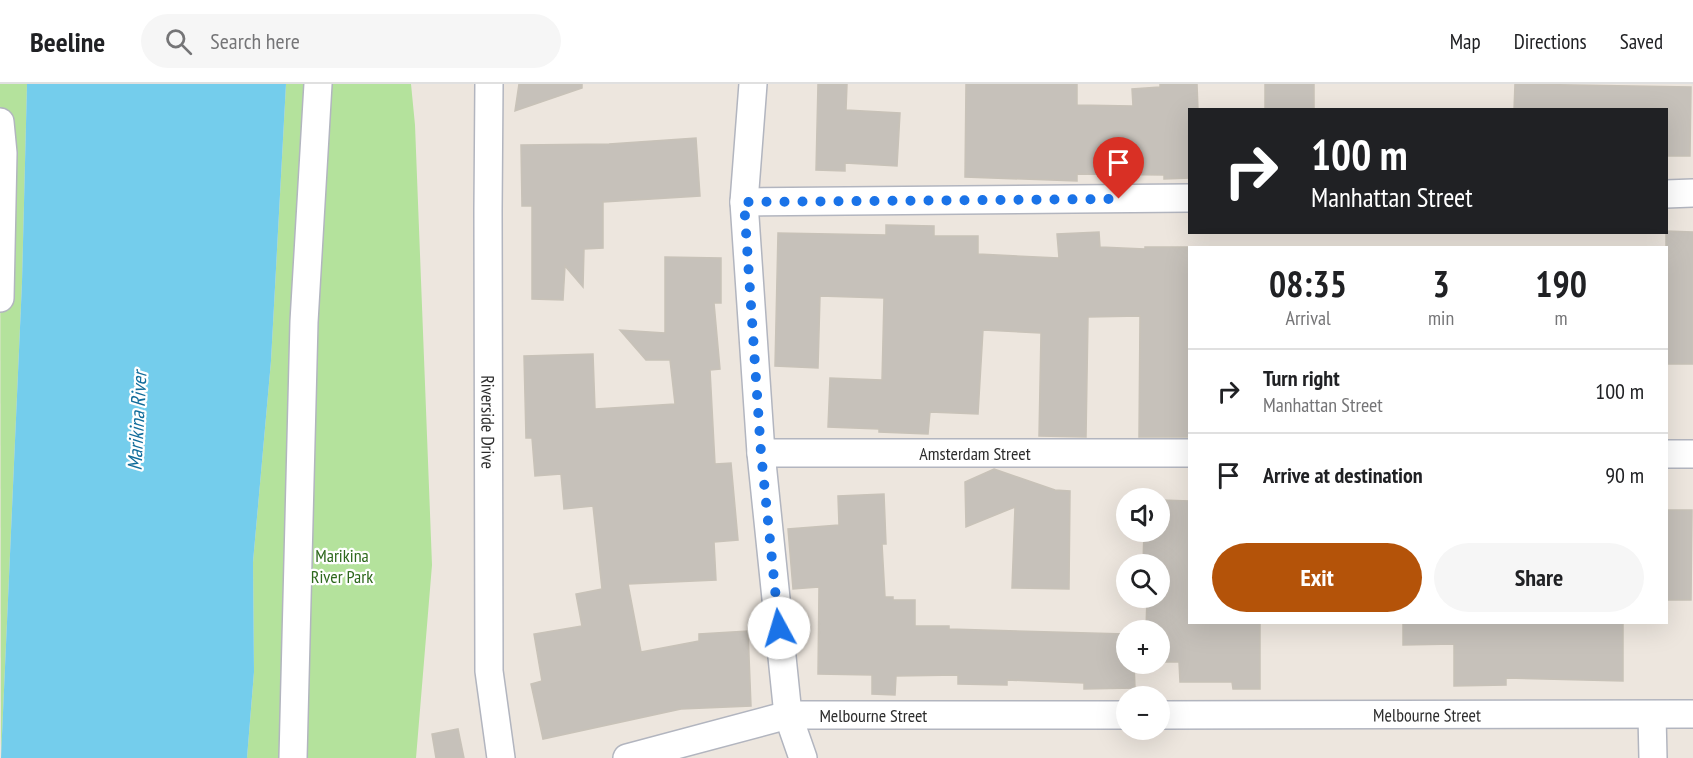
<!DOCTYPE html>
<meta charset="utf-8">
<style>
body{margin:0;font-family:"PT Sans Narrow",sans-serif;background:#f6f6f6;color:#202124;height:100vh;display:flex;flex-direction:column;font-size:22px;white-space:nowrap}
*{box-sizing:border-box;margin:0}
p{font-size:20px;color:#757577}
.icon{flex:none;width:33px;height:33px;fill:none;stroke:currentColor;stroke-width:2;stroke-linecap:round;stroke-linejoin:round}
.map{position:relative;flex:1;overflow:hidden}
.sheet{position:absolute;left:1188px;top:162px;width:480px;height:378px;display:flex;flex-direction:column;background:#fff;border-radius:0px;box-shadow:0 6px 24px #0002}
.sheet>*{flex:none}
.banner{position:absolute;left:1188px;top:24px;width:480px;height:126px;border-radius:0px;box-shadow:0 6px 24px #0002;background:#202124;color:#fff;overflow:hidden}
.fabs{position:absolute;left:1116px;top:404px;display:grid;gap:12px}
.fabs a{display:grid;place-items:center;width:54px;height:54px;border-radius:50%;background:#fff;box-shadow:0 6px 24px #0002;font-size:30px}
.pin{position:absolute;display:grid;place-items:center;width:51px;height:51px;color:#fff;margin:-62px -26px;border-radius:50% 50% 50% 0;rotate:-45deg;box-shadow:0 0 6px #0007}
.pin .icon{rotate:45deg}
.me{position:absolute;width:66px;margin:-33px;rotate:354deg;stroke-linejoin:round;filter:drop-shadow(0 0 4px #0008)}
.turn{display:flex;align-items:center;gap:21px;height:126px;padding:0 24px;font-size:27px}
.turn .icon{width:78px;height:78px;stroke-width:2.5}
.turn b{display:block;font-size:42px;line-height:51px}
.eta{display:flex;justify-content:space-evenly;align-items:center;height:102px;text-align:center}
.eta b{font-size:36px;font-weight:600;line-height:42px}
.button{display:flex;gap:12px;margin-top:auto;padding:12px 24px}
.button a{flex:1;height:69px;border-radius:36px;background:#b45309;color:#fff;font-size:24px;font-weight:600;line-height:69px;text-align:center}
.button a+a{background:#f6f6f6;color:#202124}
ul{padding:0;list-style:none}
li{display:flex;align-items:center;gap:18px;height:84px;padding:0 24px;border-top:2px solid #e0e0e0}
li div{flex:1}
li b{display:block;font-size:22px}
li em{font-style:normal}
header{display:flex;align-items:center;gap:36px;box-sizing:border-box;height:84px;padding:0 30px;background:#fff;border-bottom:2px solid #e0e0e0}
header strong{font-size:28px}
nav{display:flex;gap:33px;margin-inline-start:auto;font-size:21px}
.search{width:420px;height:54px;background:#f6f6f6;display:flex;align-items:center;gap:15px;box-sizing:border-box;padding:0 21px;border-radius:33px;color:#757577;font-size:22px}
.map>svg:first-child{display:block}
.green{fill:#b4e29c}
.water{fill:#74cdec}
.building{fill:#c6c1ba;stroke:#c8c2b8;stroke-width:1.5}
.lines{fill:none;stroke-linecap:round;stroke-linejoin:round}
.street-casing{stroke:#b2b5bf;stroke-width:30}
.street{stroke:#fff;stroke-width:27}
.route{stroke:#1a73e8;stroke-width:10;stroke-dasharray:0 18}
.labels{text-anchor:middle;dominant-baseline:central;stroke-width:4.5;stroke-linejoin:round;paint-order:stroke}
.street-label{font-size:18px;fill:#2c2c2c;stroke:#fff}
.park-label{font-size:18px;fill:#2d681c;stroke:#fff}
.water-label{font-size:20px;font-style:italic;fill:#116c9a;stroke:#fff}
</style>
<header>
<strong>Beeline</strong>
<div class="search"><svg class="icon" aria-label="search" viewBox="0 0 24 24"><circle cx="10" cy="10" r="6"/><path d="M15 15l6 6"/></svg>Search here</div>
<nav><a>Map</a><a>Directions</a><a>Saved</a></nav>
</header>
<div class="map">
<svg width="1693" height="674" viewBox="0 0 1693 674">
<rect width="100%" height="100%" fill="#ede6de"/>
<!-- green -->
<g class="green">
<polygon points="0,0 27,0 22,198 1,674"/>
<polygon points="286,0 411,0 415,41 432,481 416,674 247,674 254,588 253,478 271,277"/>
</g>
<!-- water -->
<polygon class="water" points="27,0 286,0 271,277 253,478 254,588 247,674 1,674 22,198"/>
<!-- building -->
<g class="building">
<polygon points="519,0 582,0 582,4 515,27"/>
<polygon points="818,0 847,0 846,26 900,29 897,82 845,79 845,87 816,86"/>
<polygon points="966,0 1077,0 1077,21 1133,22 1132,5 1160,3 1160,0 1197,0 1198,26 1190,26 1190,94 1164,95 1164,91 1077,90 1077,97 965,93"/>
<rect x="1265" y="0" width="49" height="26"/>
<polygon points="1515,0 1691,3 1690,72 1666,72 1666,26 1514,26"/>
<polygon points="696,54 700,112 603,118 603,164 584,165 583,203 565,182 563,216 532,215 532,122 522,122 521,61 609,60"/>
<polygon points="886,141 934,142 934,152 978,152 978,170 1059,174 1057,150 1099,148 1100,163 1145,165 1145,163 1190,163 1188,265 1190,265 1190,353 1139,353 1140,232 1088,233 1086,353 1039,352 1041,249 983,246 978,330 930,328 928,350 879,348 879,345 828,343 830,294 882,296 884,214 820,212 818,284 775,282 778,149 886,151"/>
<polygon points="1666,147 1693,148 1693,280 1666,280"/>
<polygon points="665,173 721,174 721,219 714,219 720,285 710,286 715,380 731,379 738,456 714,458 716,496 628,500 641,568 699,557 699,550 748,547 751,622 681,625 543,655 531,600 542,597 534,550 582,542 576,510 602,505 593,422 564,425 561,390 535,392 532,354 526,354 524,272 593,270 595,325 675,320 670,276 646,276 620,246 665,249"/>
<polygon points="994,385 1055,406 1070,407 1069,505 1012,504 1015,423 966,443 965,398"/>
<polygon points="884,410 886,460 882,460 885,513 893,513 893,516 915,516 915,542 949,542 949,545 1126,550 1126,579 1134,579 1135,604 1084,605 1084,599 1007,596 1007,601 958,600 958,591 896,592 895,611 872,610 872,591 818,590 819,503 793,505 788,445 839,441 838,412"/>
<polygon points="1160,416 1190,417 1190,538 1260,538 1260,605 1233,605 1232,598 1180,598 1179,578 1160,578 1160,546 1146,546 1147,513 1160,513 1160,480 1143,480 1144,447 1160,447"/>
<polygon points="1666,426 1692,426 1691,516 1666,516"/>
<polygon points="1403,538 1623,538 1623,597 1506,594 1506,601 1454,602 1454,560 1403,561"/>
<polygon points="458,645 464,674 436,674 432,650"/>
</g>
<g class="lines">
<defs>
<g id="street">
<path id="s1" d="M489 0 488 126 489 587 501 674"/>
<polyline points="753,0 744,118 761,369 788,631 803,674"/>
<polyline points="0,38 3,69 0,214"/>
<polyline points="1666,110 1693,109"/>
<polyline points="744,118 1190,114"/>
<path id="s2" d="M761 369H1190"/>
<polyline points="1666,370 1693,370"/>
<path id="s3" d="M1160 631 1693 630"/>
<polyline points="1652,631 1653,674"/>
<polyline points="293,674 304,238 318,0"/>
<path id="s4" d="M627 674 788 631H1126"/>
</g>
</defs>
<!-- street casing -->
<use href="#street" class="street-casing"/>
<!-- street -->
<use href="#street" class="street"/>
</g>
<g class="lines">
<!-- route -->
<polyline class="route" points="779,544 761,369 744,118 1119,115"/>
</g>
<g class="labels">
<!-- street labels -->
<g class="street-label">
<text stroke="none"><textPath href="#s1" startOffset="338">Riverside Drive</textPath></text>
<text stroke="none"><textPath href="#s2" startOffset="214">Amsterdam Street</textPath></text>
<text stroke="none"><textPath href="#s4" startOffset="252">Melbourne Street</textPath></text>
<text stroke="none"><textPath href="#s3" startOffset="267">Melbourne Street</textPath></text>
</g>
<!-- park labels -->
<g class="park-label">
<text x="342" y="471">Marikina<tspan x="342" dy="21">River Park</tspan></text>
</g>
<!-- water labels -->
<g class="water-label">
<text transform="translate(137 337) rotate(-87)">Marikina River</text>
</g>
</g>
</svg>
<div class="fabs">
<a><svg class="icon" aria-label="sound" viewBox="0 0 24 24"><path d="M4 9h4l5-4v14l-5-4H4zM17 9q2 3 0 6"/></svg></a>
<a><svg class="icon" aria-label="search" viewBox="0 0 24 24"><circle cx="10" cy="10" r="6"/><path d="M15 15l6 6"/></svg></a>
<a>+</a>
<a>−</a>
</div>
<div class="pin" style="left:1119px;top:115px;background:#d93025"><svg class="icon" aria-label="arrive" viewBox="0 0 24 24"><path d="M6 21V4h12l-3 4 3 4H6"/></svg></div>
<svg class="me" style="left:779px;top:544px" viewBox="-20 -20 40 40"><circle r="19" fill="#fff"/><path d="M0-13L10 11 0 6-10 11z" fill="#1a73e8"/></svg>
<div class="banner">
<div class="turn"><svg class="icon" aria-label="right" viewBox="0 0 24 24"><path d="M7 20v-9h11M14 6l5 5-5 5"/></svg><div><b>100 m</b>Manhattan Street</div></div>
</div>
<section class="sheet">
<div class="eta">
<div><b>08:35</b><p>Arrival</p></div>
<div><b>3</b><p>min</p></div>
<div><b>190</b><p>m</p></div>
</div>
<ul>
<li><svg class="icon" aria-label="right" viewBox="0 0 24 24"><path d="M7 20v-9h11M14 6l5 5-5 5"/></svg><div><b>Turn right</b><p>Manhattan Street</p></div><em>100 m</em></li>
<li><svg class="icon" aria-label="arrive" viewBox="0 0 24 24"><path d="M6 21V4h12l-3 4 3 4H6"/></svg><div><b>Arrive at destination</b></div><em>90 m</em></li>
</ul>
<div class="button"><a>Exit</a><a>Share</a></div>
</section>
</div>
